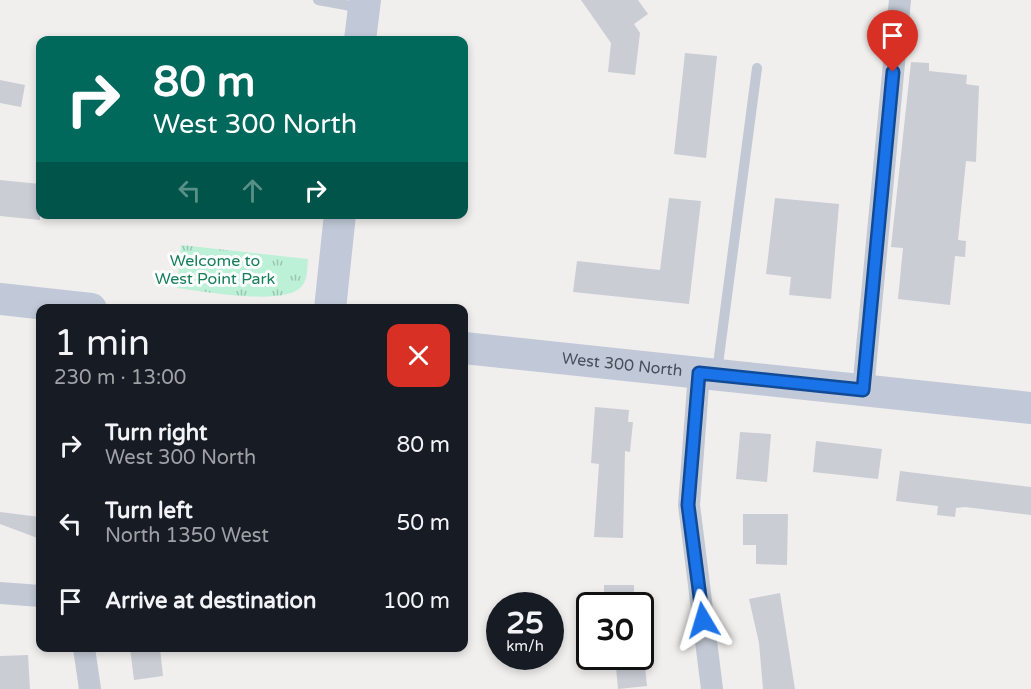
<!DOCTYPE html>
<meta charset="utf-8">
<style>
body{margin:0;font-family:"Varela Round",sans-serif;background:#20242c;color:#f1f3f6;height:100vh;display:flex;flex-direction:column;font-size:22px;white-space:nowrap}
*{box-sizing:border-box;margin:0}
p{font-size:20px;color:#9ea1a6}
.icon{flex:none;width:33px;height:33px;fill:none;stroke:currentColor;stroke-width:2;stroke-linecap:round;stroke-linejoin:round}
.map{position:relative;flex:1;overflow:hidden}
.drawer{position:absolute;left:36px;top:304px;width:432px;height:348px;display:flex;flex-direction:column;background:#171b24;border-radius:12px;box-shadow:0 3px 9px #0003}
.drawer>*{flex:none}
.top-card{position:absolute;left:36px;top:36px;width:432px;height:183px;border-radius:12px;box-shadow:0 3px 9px #0003;background:#00695c;color:#fff;overflow:hidden}
.speed{position:absolute;left:486px;top:592px;display:flex;gap:12px;font-size:30px;font-weight:700;text-align:center}
.speed>*{display:grid;place-content:center;width:78px;height:78px;border-radius:50%;background:#171b24;box-shadow:0 3px 9px #0003;line-height:1}
.speed small{font-size:15px;font-weight:400}
.speed .limit{border:3px solid #111;border-radius:9px;background:#fff;color:#111}
.pin{position:absolute;display:grid;place-items:center;width:51px;height:51px;color:#fff;margin:-62px -26px;border-radius:50% 50% 50% 0;rotate:-45deg;box-shadow:0 0 6px #0007}
.pin .icon{rotate:45deg}
.me{position:absolute;width:66px;margin:-33px;rotate:353deg;stroke-linejoin:round;filter:drop-shadow(0 0 4px #0008)}
.turn{display:flex;align-items:center;gap:21px;height:126px;padding:0 18px;font-size:27px}
.turn .icon{width:78px;height:78px;stroke-width:2.5}
.turn b{display:block;font-size:42px;line-height:51px}
.lanes{display:flex;align-items:center;height:57px;padding:0 18px;background:#0003;justify-content:center;gap:30px;direction:ltr}
.lanes .off{opacity:.35}
.round{display:grid;place-items:center;flex:none;width:63px;height:63px;border-radius:12px;background:#20242c}
.overview{display:flex;align-items:center;justify-content:space-between;height:102px;padding:0 18px}
h1{font-size:36px;font-weight:600;line-height:45px}
ul{padding:0;list-style:none}
li{display:flex;align-items:center;gap:18px;height:78px;padding:0 18px}
li div{flex:1}
li b{display:block;font-size:22px}
li em{font-style:normal}
.map>svg:first-child{display:block}
.park{fill:url(#park-tufts)}
.building{fill:#cacdd4}
.lines{fill:none;stroke-linecap:round;stroke-linejoin:round}
.lane{stroke:#c2c8d4;stroke-width:10}
.street{stroke:#c2c8d4;stroke-width:22}
.secondary{stroke:#c1c9d8;stroke-width:32}
.route-casing{stroke:#114b97;stroke-width:15}
.route{stroke:#1a73e8;stroke-width:10}
.labels{text-anchor:middle;dominant-baseline:central;stroke-width:6;stroke-linejoin:round;paint-order:stroke}
.park-label{font-size:16px;fill:#157f59;stroke:#fff}
.street-label{font-size:16px;fill:#464f5c;stroke:#fff}
</style>
<div class="map">
<svg width="1031" height="689" viewBox="0 0 1031 689">
<defs>
<pattern id="park-tufts" width="24" height="20" patternUnits="userSpaceOnUse" patternTransform="scale(1.5)"><rect width="24" height="20" fill="#bcf0d7"/><path d="M3 7l-1-3M5 7V3M7 7l1-3M15 17l-1-3M17 17v-4M19 17l1-3" fill="none" stroke="#9bc5b2"/></pattern>
</defs>
<rect width="100%" height="100%" fill="#f1efee"/>
<!-- park -->
<path class="park" d="M181 245 308 259C307 268 308 279 302 286 286 307 203 291 177 288Z"/>
<!-- building -->
<g class="building">
<polygon points="581,0 638,0 648,14 634,24 640,33 635,75 608,72 611,43"/>
<polygon points="685,53 717,56 706,158 674,154"/>
<polygon points="911,62 929,63 929,71 967,75 966,84 979,86 976,162 966,161 958,240 966,241 965,257 955,256 950,305 898,299 903,248 891,247"/>
<polygon points="0,80 25,85 21,107 0,103"/>
<polygon points="0,180 40,184 40,220 0,216"/>
<polygon points="669,198 701,201 689,304 573,292 577,261 660,270"/>
<polygon points="775,198 839,204 831,299 789,295 791,277 766,274"/>
<polygon points="595,407 629,410 628,422 633,422 630,452 625,451 623,538 594,537 599,464 591,463"/>
<polygon points="740,432 771,434 767,482 736,479"/>
<polygon points="816,441 882,449 878,479 813,472"/>
<polygon points="900,471 1031,487 1031,515 965,507 956,508 955,517 937,515 938,506 896,501"/>
<polygon points="0,512 40,517 40,539 0,524"/>
<polygon points="743,514 788,514 787,565 756,564 756,545 743,545"/>
<rect x="604" y="585" width="30" height="21"/>
<polygon points="780,593 795,689 763,689 759,643 749,599"/>
<polygon points="130,648 160,648 163,676 134,680"/>
<polygon points="28,655 30,689 0,689 0,656"/>
<polygon points="615,657 644,657 647,686 618,689"/>
</g>
<g class="lines">
<!-- lane -->
<g class="lane">
<polyline points="318,0 362,8"/>
<polyline points="717,372 757,68"/>
</g>
<!-- street -->
<g class="street">
<polyline points="699,373 689,505 712,689"/>
<polyline points="863,390 900,0"/>
<polyline points="0,593 40,596"/>
<polyline points="84,648 90,689"/>
</g>
<!-- secondary -->
<g class="secondary">
<polyline points="360,40 365,0"/>
<polyline points="0,299 91,309"/>
<polyline points="330,309 340,214"/>
<path id="s1" d="M464 348 1031 408"/>
</g>
</g>
<g class="lines">
<defs>
<polyline id="route" points="703,620 688,505 699,373 863,390 893,72"/>
</defs>
<!-- route casing -->
<use href="#route" class="route-casing"/>
<!-- route -->
<use href="#route" class="route"/>
</g>
<g class="labels">
<!-- park labels -->
<g class="park-label">
<text x="215" y="261">Welcome to<tspan x="215" dy="18">West Point Park</tspan></text>
</g>
<!-- street labels -->
<g class="street-label">
<text stroke="none"><textPath href="#s1" startOffset="159">West 300 North</textPath></text>
</g>
</g>
</svg>
<div class="speed"><div>25<small>km/h</small></div><div class="limit">30</div></div>
<div class="pin" style="left:893px;top:72px;background:#d93025"><svg class="icon" aria-label="arrive" viewBox="0 0 24 24"><path d="M6 21V4h12l-3 4 3 4H6"/></svg></div>
<svg class="me" style="left:703px;top:620px" viewBox="-20 -20 40 40"><path d="M0-17L14 15 0 8-14 15z" fill="#1a73e8" stroke="#fff" stroke-width="4"/></svg>
<div class="top-card">
<div class="turn"><svg class="icon" aria-label="right" viewBox="0 0 24 24"><path d="M7 20v-9h11M14 6l5 5-5 5"/></svg><div><b>80 m</b>West 300 North</div></div>
<div class="lanes"><svg class="icon off" aria-label="left" viewBox="0 0 24 24"><path d="M17 20v-9H6M10 6l-5 5 5 5"/></svg><svg class="icon off" aria-label="ahead" viewBox="0 0 24 24"><path d="M12 20V5M6 11l6-6 6 6"/></svg><svg class="icon" aria-label="right" viewBox="0 0 24 24"><path d="M7 20v-9h11M14 6l5 5-5 5"/></svg></div>
</div>
<section class="drawer">
<div class="overview"><div><h1>1 min</h1><p>230 m · 13:00</p></div><a class="round" style="background:#d93025;color:#fff"><svg class="icon" aria-label="close" viewBox="0 0 24 24"><path d="M6 6l12 12M18 6L6 18"/></svg></a></div>
<ul>
<li><svg class="icon" aria-label="right" viewBox="0 0 24 24"><path d="M7 20v-9h11M14 6l5 5-5 5"/></svg><div><b>Turn right</b><p>West 300 North</p></div><em>80 m</em></li>
<li><svg class="icon" aria-label="left" viewBox="0 0 24 24"><path d="M17 20v-9H6M10 6l-5 5 5 5"/></svg><div><b>Turn left</b><p>North 1350 West</p></div><em>50 m</em></li>
<li><svg class="icon" aria-label="arrive" viewBox="0 0 24 24"><path d="M6 21V4h12l-3 4 3 4H6"/></svg><div><b>Arrive at destination</b></div><em>100 m</em></li>
</ul>
</section>
</div>
